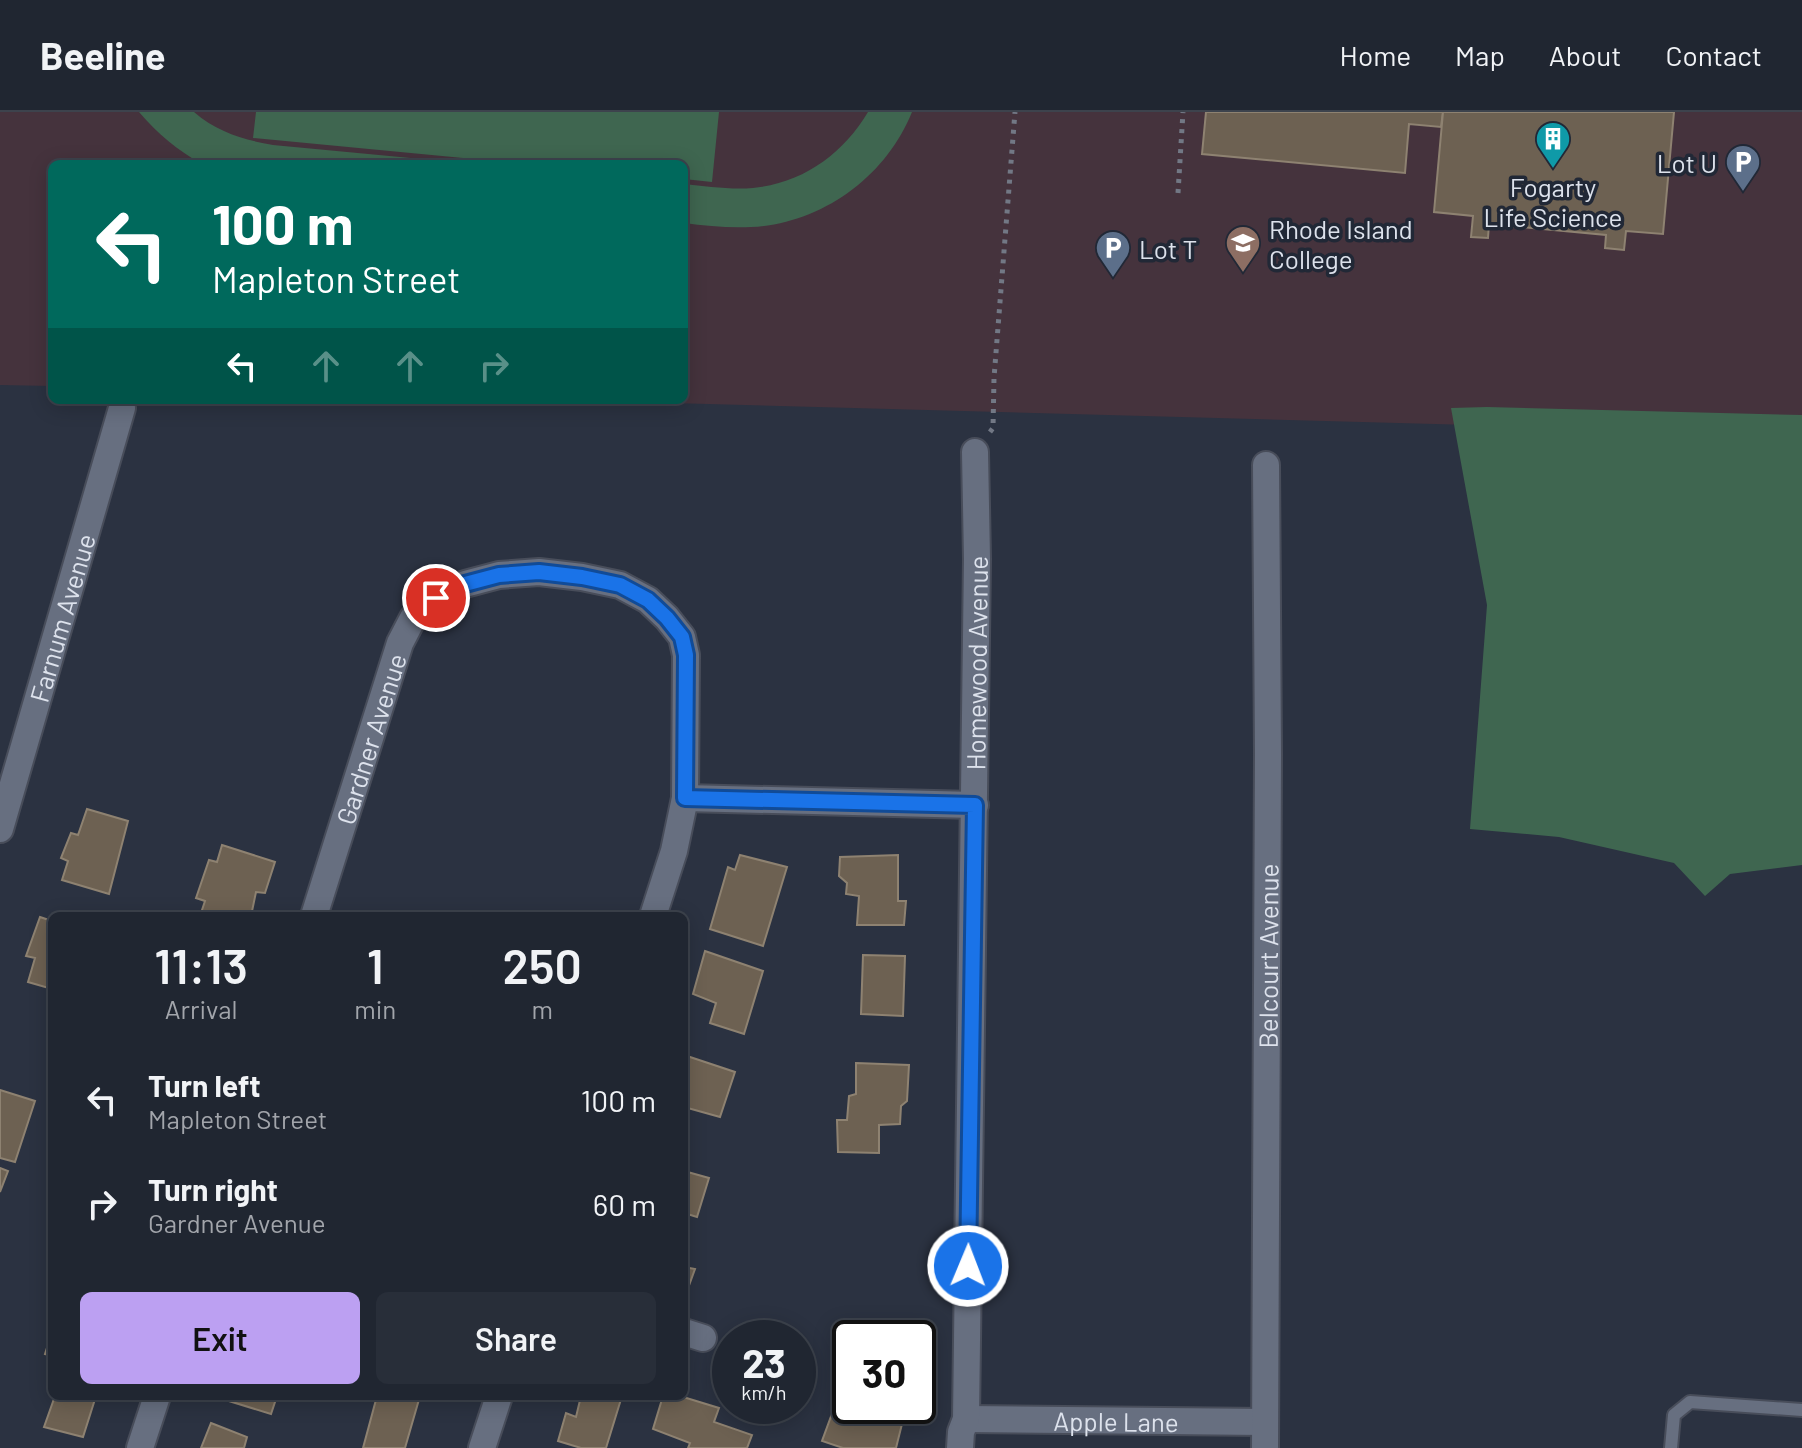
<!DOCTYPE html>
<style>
body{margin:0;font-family:Barlow,sans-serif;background:#282e39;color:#f1f3f6;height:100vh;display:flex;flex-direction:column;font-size:30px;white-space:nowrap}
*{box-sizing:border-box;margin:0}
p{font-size:26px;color:#a2a5ab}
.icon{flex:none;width:44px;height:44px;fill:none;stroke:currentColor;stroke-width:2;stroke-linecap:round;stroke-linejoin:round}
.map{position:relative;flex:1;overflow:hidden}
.drawer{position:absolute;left:48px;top:800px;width:640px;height:488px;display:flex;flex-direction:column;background:#202631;border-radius:12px;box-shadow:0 4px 20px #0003,0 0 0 2px #3d434d}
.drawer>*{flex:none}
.top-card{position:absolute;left:48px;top:48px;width:640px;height:244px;border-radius:12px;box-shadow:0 4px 20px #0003,0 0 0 2px #3d434d;background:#00695c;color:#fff;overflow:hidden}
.speed{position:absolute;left:712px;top:1208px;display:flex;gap:16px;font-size:40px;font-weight:700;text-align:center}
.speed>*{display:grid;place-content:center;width:104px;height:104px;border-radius:50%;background:#202631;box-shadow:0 4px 20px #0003,0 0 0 2px #3d434d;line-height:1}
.speed small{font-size:20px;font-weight:400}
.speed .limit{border:4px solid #111;border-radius:12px;background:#fff;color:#111}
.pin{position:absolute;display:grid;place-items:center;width:68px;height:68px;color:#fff;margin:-34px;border:4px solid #fff;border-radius:50%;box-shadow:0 2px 8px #0007}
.me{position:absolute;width:88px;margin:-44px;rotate:1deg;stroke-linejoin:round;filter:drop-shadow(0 0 6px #0008)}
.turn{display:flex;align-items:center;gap:28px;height:168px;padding:0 32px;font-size:36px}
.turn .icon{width:104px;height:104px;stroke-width:2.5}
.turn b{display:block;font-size:56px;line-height:68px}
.lanes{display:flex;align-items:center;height:76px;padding:0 32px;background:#0003;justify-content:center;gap:40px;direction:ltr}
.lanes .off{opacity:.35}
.eta{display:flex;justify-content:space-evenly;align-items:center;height:136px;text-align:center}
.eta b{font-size:48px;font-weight:600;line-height:56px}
.action{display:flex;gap:16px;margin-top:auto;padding:16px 32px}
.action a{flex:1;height:92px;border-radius:12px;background:#bca0f2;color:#111;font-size:32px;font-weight:600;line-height:92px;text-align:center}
.action a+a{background:#282e39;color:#f1f3f6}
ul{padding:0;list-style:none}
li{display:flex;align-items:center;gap:24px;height:104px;padding:0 32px}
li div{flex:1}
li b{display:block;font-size:30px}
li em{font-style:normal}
header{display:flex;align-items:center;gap:48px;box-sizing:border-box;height:112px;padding:0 40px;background:#202631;border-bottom:2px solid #3d434d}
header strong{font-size:38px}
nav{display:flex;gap:44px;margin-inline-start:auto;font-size:28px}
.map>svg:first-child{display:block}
.education{fill:#45333d}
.green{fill:#3f6650}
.building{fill:#6d6152;stroke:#8e8271;stroke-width:2}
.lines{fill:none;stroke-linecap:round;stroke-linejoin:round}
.lane-casing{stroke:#484d5a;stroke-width:16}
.street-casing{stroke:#484d5a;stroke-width:30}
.path{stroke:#727885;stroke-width:5;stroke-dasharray:4 6;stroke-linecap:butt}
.lane{stroke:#676f80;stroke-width:12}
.street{stroke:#676f80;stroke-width:26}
.route-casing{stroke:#114b97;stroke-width:20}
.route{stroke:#1a73e8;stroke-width:14}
.labels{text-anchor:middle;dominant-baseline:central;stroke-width:7;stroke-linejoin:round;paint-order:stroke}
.poi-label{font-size:26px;fill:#dde2ec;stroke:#212836;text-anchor:start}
.street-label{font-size:26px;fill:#dde2ec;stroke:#212836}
</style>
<header>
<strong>Beeline</strong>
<nav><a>Home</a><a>Map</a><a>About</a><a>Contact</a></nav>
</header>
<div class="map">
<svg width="1802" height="1336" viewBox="0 0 1802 1336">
<rect width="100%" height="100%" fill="#2b3241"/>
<!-- education -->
<polygon class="education" points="0,0 1802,0 1802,322 559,288 684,288 684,52 52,52 52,274 0,273"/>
<!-- green -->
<g class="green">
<path d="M139 0H194C217 20 244 28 273 33L474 52H202C177 38 158 22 139 0Z"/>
<polygon points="256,0 719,0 712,70 684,67 684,52 526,52 253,26"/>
<path d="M868 0H912C886 65 821 112 751 115 729 116 706 114 684 111V72C706 74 730 78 753 76 803 71 843 42 868 0Z"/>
<polygon points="1487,295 1802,303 1802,753 1730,762 1705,784 1674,751 1559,725 1470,717 1487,493 1451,296"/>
</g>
<!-- building -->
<g class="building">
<polygon points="1206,0 1443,0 1441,15 1409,12 1405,61 1202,42"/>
<polygon points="1443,0 1674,0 1663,122 1626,119 1624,138 1605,136 1606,123 1489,112 1488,126 1471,125 1473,104 1434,100"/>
<polygon points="87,697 128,709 109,782 62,768 68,749 61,746 71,721 78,723"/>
<polygon points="222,733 275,750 265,781 256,780 251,804 200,804 205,789 196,786 209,748 217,750"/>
<polygon points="740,743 787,755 763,834 710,817 728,755 735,758"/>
<polygon points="898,743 898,789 906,789 904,813 857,813 859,784 846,782 847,771 839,764 840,745"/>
<polygon points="40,805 52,809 52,877 28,870 35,846 26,844"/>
<polygon points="705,839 763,859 744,922 710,911 716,891 693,882"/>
<polygon points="863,843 905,844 903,904 861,902"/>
<polygon points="684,943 735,960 720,1005 684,995"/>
<polygon points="856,951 909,953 907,989 901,994 900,1012 879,1013 879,1041 838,1040 837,1008 847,1008 849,984 856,982"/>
<polygon points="0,978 35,989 15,1050 0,1046"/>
<polygon points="0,1056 8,1059 0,1080"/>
<polygon points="684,1059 709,1066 697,1105 684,1101"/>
<polygon points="684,1155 695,1157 687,1179 684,1178"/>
<polygon points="52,1220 52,1244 45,1242"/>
<polygon points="55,1284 96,1284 83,1325 44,1315"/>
<polygon points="231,1284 277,1284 271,1302 229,1289"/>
<polygon points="377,1284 420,1284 405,1336 363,1336"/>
<polygon points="581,1284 622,1284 606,1336 581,1336 558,1329 566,1301 576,1305"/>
<polygon points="663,1284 680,1284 719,1296 714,1310 752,1323 747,1336 688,1336 690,1331 653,1317"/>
<polygon points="837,1288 902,1312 896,1336 843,1336 822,1329"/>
<polygon points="211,1311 247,1325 244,1336 201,1336"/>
</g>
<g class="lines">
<defs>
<polyline id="lane" points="1671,1336 1674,1303 1690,1290 1802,1298"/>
<g id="street">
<polyline points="685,686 975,693"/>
<path id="s1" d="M0 717 122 296"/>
<path id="s2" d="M314 804 400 531 413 506 436 486 465 472 499 463 539 460 582 465 620 473 648 488 667 506 682 525 686 543 685 686 674 739 653 804"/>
<polyline points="684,1220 703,1226"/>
<path id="s3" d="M966 1307 1265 1310"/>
<polyline points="140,1336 157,1284"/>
<polyline points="482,1336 499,1284"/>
<path id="s4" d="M960 1336 961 1320 966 1307 977 447 975 340"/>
<path id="s5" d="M1265 1336 1268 642 1266 353"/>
</g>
</defs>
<!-- lane casing -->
<use href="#lane" class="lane-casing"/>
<!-- street casing -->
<use href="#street" class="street-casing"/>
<!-- path -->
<g class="path">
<polyline points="1178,81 1183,0"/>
<polyline points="990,320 993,316 994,266 1015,0"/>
</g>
<!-- lane -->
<use href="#lane" class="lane"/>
<!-- street -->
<use href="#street" class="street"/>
</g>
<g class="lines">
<defs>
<polyline id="route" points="436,486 465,472 499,463 539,460 582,465 620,473 648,488 667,506 682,525 686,543 685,686 975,693 968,1154"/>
</defs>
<!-- route casing -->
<use href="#route" class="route-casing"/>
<!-- route -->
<use href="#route" class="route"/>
</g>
<!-- icons -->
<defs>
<symbol id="building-pin" viewBox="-11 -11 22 30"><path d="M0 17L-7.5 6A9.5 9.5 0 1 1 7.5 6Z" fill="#0f9aa8" stroke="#212836"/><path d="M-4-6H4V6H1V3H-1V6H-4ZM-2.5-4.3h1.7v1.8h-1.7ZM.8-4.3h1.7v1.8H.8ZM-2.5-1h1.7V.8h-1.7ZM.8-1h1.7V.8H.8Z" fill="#fff"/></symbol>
<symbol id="parking-pin" viewBox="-11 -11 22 30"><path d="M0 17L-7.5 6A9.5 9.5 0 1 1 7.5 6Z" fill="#5c6f8a" stroke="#212836"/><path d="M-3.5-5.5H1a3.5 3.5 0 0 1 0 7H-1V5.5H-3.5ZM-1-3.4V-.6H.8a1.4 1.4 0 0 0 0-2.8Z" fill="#fff"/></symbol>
<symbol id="university-pin" viewBox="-11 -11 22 30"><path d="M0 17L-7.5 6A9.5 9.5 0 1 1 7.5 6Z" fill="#8d6e63" stroke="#212836"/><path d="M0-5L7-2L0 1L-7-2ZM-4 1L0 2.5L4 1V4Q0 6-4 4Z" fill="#fff"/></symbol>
</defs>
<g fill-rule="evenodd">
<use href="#building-pin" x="1533" y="7" width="40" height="54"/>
<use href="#parking-pin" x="1723" y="30" width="40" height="54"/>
<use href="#university-pin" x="1223" y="111" width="40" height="54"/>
<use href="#parking-pin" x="1093" y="116" width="40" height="54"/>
</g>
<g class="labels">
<!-- poi labels -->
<g class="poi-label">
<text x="1717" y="50" text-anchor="end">Lot U</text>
<text x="1553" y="74" text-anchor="middle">Fogarty<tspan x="1553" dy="30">Life Science</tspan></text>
<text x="1269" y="116">Rhode Island<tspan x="1269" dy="30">College</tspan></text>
<text x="1139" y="136">Lot T</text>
</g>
<!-- street labels -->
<g class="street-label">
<text stroke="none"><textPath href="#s1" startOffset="220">Farnum Avenue</textPath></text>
<text stroke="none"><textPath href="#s4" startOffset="786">Homewood Avenue</textPath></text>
<text stroke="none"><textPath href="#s2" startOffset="186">Gardner Avenue</textPath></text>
<text stroke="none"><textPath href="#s5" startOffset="492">Belcourt Avenue</textPath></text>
<text stroke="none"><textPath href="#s3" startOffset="150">Apple Lane</textPath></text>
</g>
</g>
</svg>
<div class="speed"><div>23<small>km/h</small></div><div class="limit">30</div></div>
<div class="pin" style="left:436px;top:486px;background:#d93025"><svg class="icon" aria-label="arrive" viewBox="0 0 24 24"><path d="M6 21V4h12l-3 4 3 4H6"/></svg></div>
<svg class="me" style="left:968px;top:1154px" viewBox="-20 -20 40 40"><circle r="17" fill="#1a73e8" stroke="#fff" stroke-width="3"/><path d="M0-11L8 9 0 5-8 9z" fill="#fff"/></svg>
<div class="top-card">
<div class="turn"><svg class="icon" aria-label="left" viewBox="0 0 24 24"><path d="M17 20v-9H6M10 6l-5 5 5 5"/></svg><div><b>100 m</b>Mapleton Street</div></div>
<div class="lanes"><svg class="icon" aria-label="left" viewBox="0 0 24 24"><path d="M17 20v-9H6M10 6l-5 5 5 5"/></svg><svg class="icon off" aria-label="ahead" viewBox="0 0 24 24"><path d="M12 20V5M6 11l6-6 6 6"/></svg><svg class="icon off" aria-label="ahead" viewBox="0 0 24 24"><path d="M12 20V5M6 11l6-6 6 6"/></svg><svg class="icon off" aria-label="right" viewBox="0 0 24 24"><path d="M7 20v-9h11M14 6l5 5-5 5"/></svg></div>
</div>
<section class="drawer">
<div class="eta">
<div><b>11:13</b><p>Arrival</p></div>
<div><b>1</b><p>min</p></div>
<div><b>250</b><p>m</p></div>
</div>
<ul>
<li><svg class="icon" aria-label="left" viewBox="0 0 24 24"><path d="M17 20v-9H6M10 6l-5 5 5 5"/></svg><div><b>Turn left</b><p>Mapleton Street</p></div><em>100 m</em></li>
<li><svg class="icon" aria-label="right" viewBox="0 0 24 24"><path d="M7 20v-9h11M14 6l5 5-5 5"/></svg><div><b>Turn right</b><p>Gardner Avenue</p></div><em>60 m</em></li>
</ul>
<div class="action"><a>Exit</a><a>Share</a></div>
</section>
</div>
